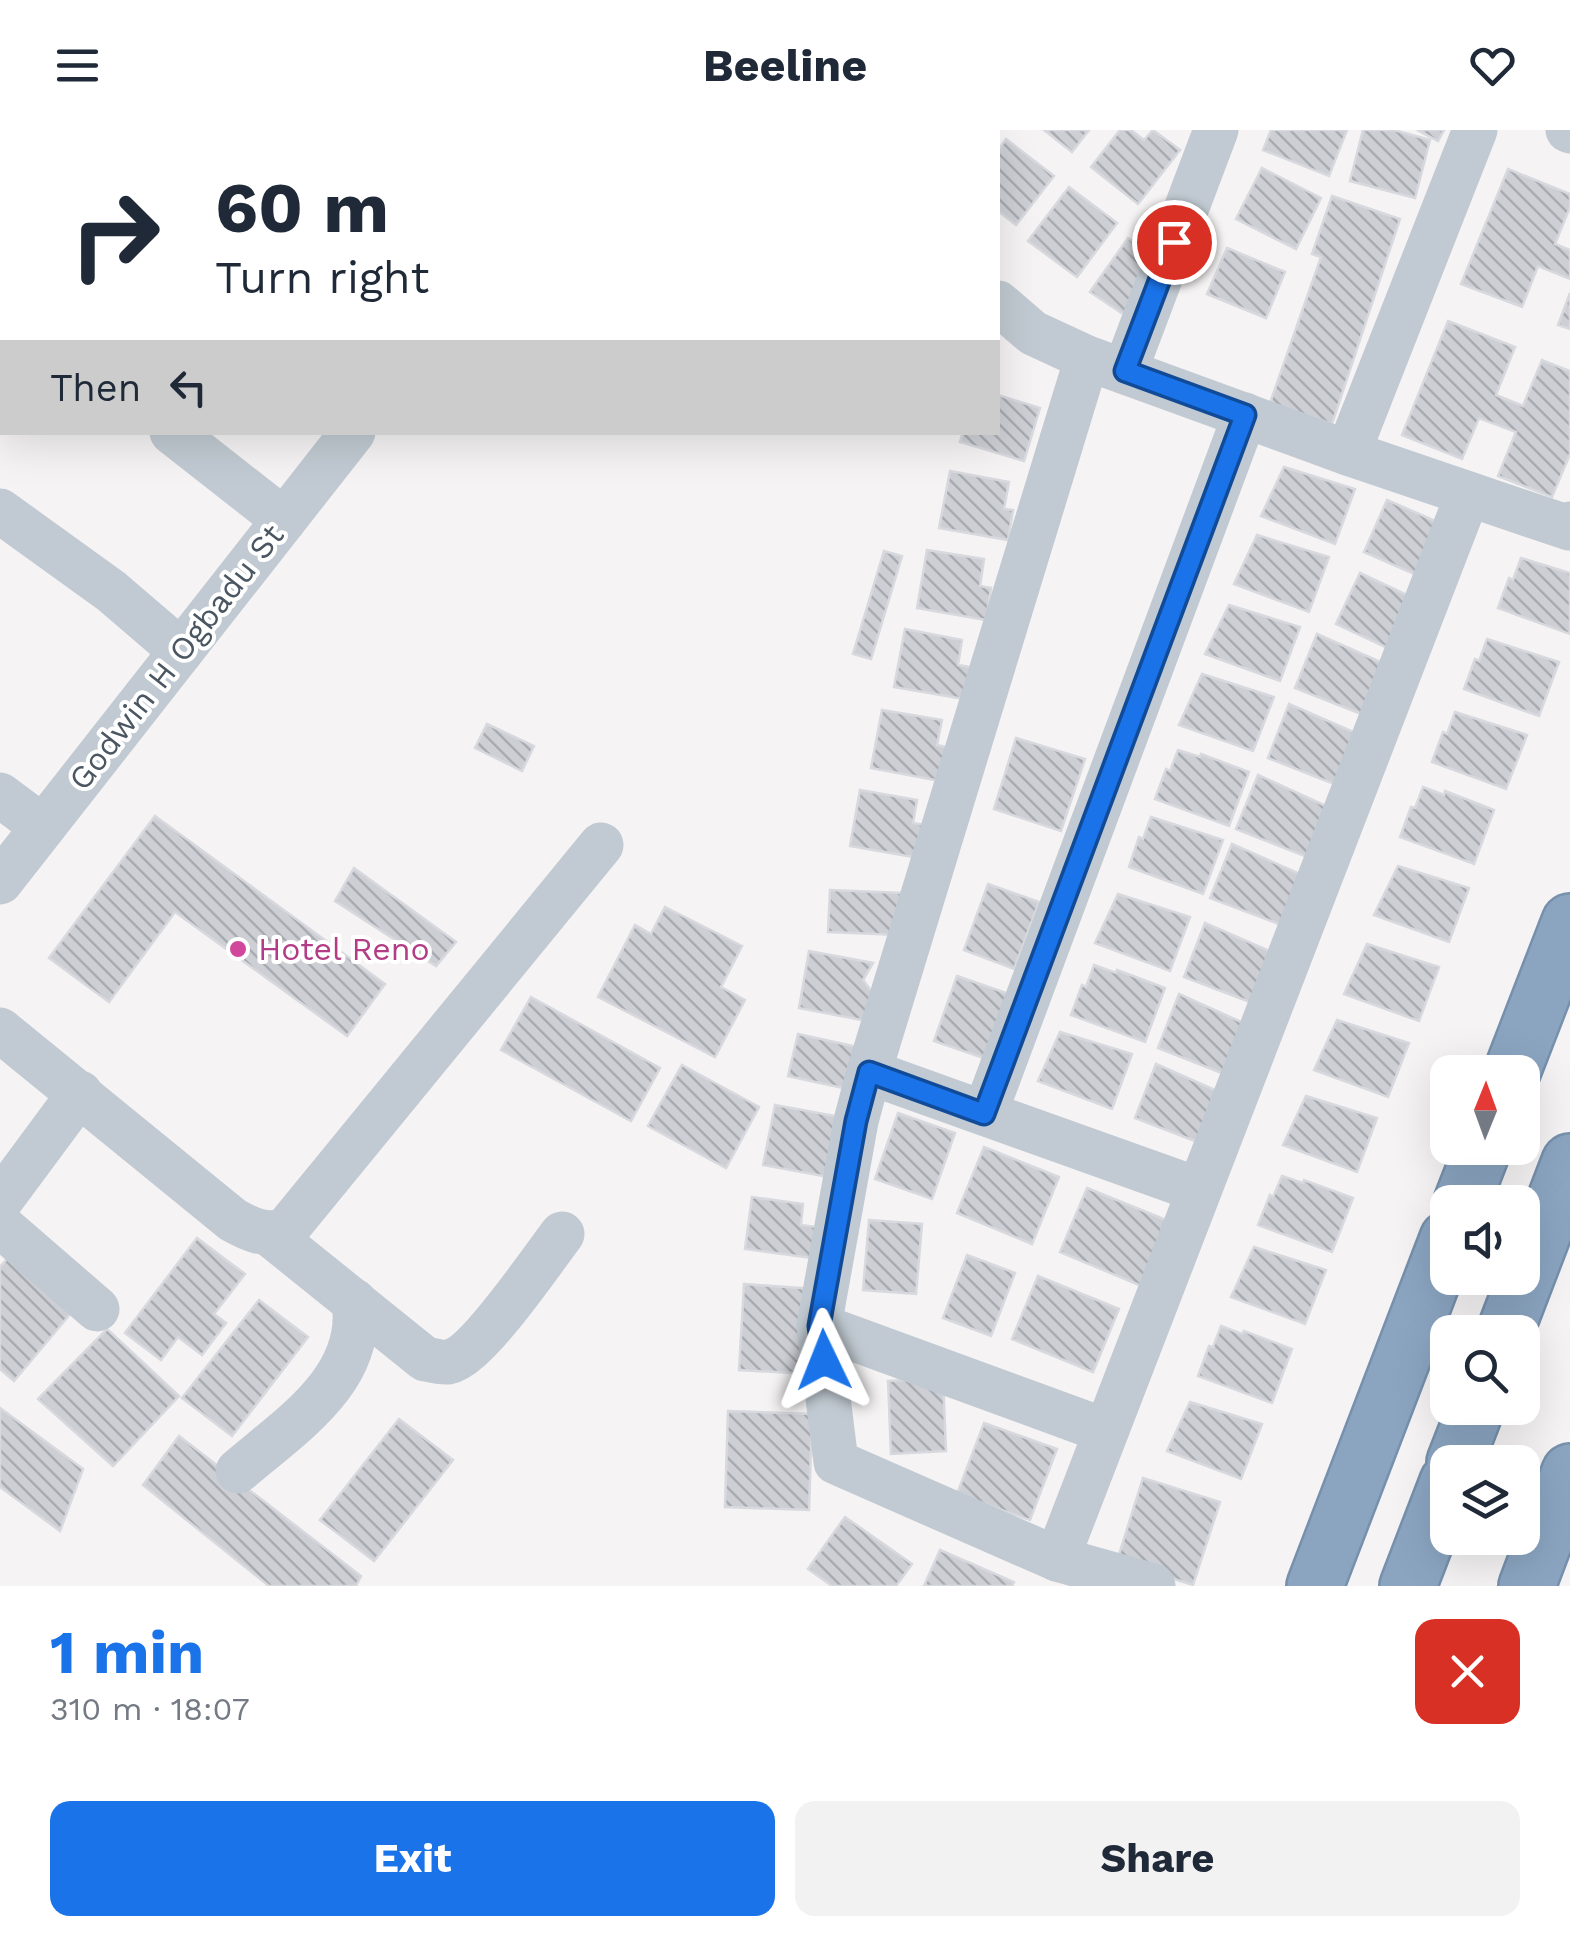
<!DOCTYPE html>
<meta charset="utf-8">
<style>
body{margin:0;font-family:"Work Sans",sans-serif;background:#f2f2f3;color:#1f2937;height:100vh;display:flex;flex-direction:column;font-size:38px;white-space:nowrap}
*{box-sizing:border-box;margin:0}
p{font-size:32px;color:#747a83}
.icon{flex:none;width:55px;height:55px;fill:none;stroke:currentColor;stroke-width:2;stroke-linecap:round;stroke-linejoin:round}
.map{position:relative;height:1456px;overflow:hidden}
.drawer{display:flex;flex-direction:column;background:#fff;flex:1}
.drawer>*{flex:none}
.top-card{position:absolute;left:0px;top:0px;width:1000px;height:305px;box-shadow:0 10px 40px #0002;background:#fff;color:#1f2937;overflow:hidden}
.needle{width:65px;rotate:1deg}
.buttons{position:absolute;left:1430px;top:925px;display:grid;gap:20px}
.buttons a{display:grid;place-items:center;width:110px;height:110px;border-radius:20px;background:#fff;box-shadow:0 10px 40px #0002;font-size:50px}
.pin{position:absolute;display:grid;place-items:center;width:85px;height:85px;color:#fff;margin:-42px;border:5px solid #fff;border-radius:50%;box-shadow:0 2px 10px #0007}
.me{position:absolute;width:110px;margin:-55px;rotate:358deg;stroke-linejoin:round;filter:drop-shadow(0 0 8px #0008)}
.turn{display:flex;align-items:center;gap:35px;height:210px;padding:0 50px;font-size:45px}
.turn .icon{width:130px;height:130px;stroke-width:2.5}
.turn b{display:block;font-size:70px;line-height:85px}
.then{display:flex;align-items:center;height:95px;padding:0 50px;background:#0003;gap:20px;font-size:38px}
.round{display:grid;place-items:center;flex:none;width:105px;height:105px;border-radius:20px;background:#f2f2f3}
.head{display:flex;align-items:center;justify-content:space-between;height:170px;padding:0 50px}
h1{font-size:60px;font-weight:700;line-height:75px;color:#1a73e8}
.primary-button{display:flex;gap:20px;margin-top:auto;padding:20px 50px}
.primary-button a{flex:1;height:115px;border-radius:20px;background:#1a73e8;color:#fff;font-size:40px;font-weight:700;line-height:115px;text-align:center}
.primary-button a+a{background:#f2f2f3;color:#1f2937}
header{display:flex;justify-content:space-between;align-items:center;height:130px;padding:0 50px;background:#fff;font-size:45px;font-weight:700}
.map>svg:first-child{display:block}
.building{fill:url(#building-back-hatch);stroke:#d7d9de;stroke-width:2.5}
.lines{fill:none;stroke-linecap:round;stroke-linejoin:round}
.highway-casing{stroke:#7690ad;stroke-width:60}
.minor{stroke:#c1cad2;stroke-width:45}
.highway{stroke:#8ba5c1;stroke-width:55}
.route-casing{stroke:#114b97;stroke-width:25}
.route{stroke:#1a73e8;stroke-width:18}
.hotel-dot{fill:#d1479c;stroke:#fff;stroke-width:4}
.labels{text-anchor:middle;dominant-baseline:central;stroke-width:8;stroke-linejoin:round;paint-order:stroke}
.street-label{font-size:32px;fill:#4a5661;stroke:#fff}
.hotel-label{font-size:32px;fill:#b23c85;stroke:#fff;text-anchor:start}
</style>
<header><svg class="icon" aria-label="menu" viewBox="0 0 24 24"><path d="M4 6h16M4 12h16M4 18h16"/></svg>Beeline<svg class="icon" aria-label="heart" viewBox="0 0 24 24"><path d="M12 20l-8-8c-3-5 5-10 8-4 3-6 11-1 8 4z"/></svg></header>
<div class="map">
<svg width="1570" height="1456" viewBox="0 0 1570 1456">
<defs>
<pattern id="building-back-hatch" width="6" height="6" patternUnits="userSpaceOnUse" patternTransform="scale(2.5)"><rect width="6" height="6" fill="#cdcfd5"/><path d="M-1 5l2 2M0 0l6 6M5-1l2 2" fill="none" stroke="#a8abb0"/></pattern>
</defs>
<rect width="100%" height="100%" fill="#f5f3f3"/>
<!-- building -->
<g class="building">
<polygon points="735,0 798,0 800,2 737,2"/>
<polygon points="914,0 991,0 912,2"/>
<polygon points="1044,0 1089,0 1072,22"/>
<polygon points="1120,0 1131,0 1144,10 1153,0 1180,20 1138,74 1091,37"/>
<polygon points="1271,0 1347,0 1329,46 1263,20"/>
<polygon points="1363,0 1394,0 1430,10 1415,68 1350,51"/>
<polygon points="1417,0 1444,0 1438,11"/>
<polygon points="1006,9 1054,46 1016,95 998,81 998,20"/>
<polygon points="1262,38 1321,68 1296,119 1236,89"/>
<polygon points="1508,39 1570,64 1570,77 1555,114 1570,120 1570,149 1538,136 1522,177 1461,154"/>
<polygon points="1069,57 1117,93 1077,147 1028,111"/>
<polygon points="1332,66 1400,89 1332,294 1270,273 1321,127 1312,124"/>
<polygon points="1128,108 1179,142 1141,196 1090,162"/>
<polygon points="1227,118 1285,142 1266,188 1207,164"/>
<polygon points="1570,163 1570,199 1558,195"/>
<polygon points="1448,191 1515,217 1496,265 1523,276 1542,230 1570,241 1570,324 1552,367 1498,346 1516,302 1479,288 1462,329 1402,305"/>
<polygon points="998,265 1040,278 1024,331 960,312 963,302 998,302"/>
<polygon points="1284,337 1355,359 1335,414 1261,386"/>
<polygon points="950,341 1009,352 1004,379 1013,380 1008,410 939,398"/>
<polygon points="1387,370 1449,397 1426,449 1364,422"/>
<polygon points="1257,405 1329,427 1309,482 1234,454"/>
<polygon points="927,420 984,429 980,456 991,458 986,490 917,478"/>
<polygon points="884,421 902,426 871,529 853,524"/>
<polygon points="1521,428 1570,443 1570,504 1498,478 1509,448 1513,450"/>
<polygon points="1360,443 1420,471 1396,522 1336,494"/>
<polygon points="1229,475 1300,497 1280,551 1205,524"/>
<polygon points="905,499 962,510 958,535 970,537 964,569 894,557"/>
<polygon points="1317,504 1385,534 1369,587 1295,558"/>
<polygon points="1487,509 1559,532 1539,586 1464,559 1475,529 1479,531"/>
<polygon points="1202,544 1274,567 1253,621 1179,595"/>
<polygon points="1289,574 1358,604 1342,657 1268,628"/>
<polygon points="882,580 942,590 937,615 946,617 940,651 871,638"/>
<polygon points="1455,582 1527,605 1506,659 1432,632 1443,602 1447,604"/>
<polygon points="487,594 534,616 522,641 475,618"/>
<polygon points="1016,608 1085,629 1061,701 994,679"/>
<polygon points="1178,620 1200,627 1201,624 1249,642 1229,696 1155,669 1166,639 1170,641"/>
<polygon points="1258,645 1326,676 1310,728 1236,699"/>
<polygon points="1423,657 1444,665 1445,661 1494,680 1474,734 1400,707 1411,677 1415,678"/>
<polygon points="860,660 917,670 913,693 925,695 919,728 850,716"/>
<polygon points="155,686 385,854 347,906 175,782 109,872 49,828"/>
<polygon points="1151,687 1223,710 1203,764 1129,737 1139,707 1143,709"/>
<polygon points="1232,714 1300,744 1284,796 1210,768"/>
<polygon points="1398,736 1469,758 1449,812 1374,785"/>
<polygon points="354,738 456,812 436,836 335,771"/>
<polygon points="988,754 1039,772 1014,839 964,820"/>
<polygon points="830,760 902,763 900,805 828,802"/>
<polygon points="1118,764 1190,787 1170,841 1095,813"/>
<polygon points="665,777 742,816 721,857 745,870 715,927 598,867 635,795 651,804"/>
<polygon points="1205,793 1274,823 1258,875 1184,847"/>
<polygon points="1367,814 1439,837 1419,891 1344,864"/>
<polygon points="809,821 873,833 863,850 872,862 867,891 799,878"/>
<polygon points="1094,835 1116,843 1117,840 1165,858 1145,912 1071,885 1082,855 1086,857"/>
<polygon points="957,846 1012,865 989,930 934,911"/>
<polygon points="1179,864 1248,895 1232,947 1158,918"/>
<polygon points="531,867 660,938 631,991 501,920"/>
<polygon points="1337,890 1409,913 1388,967 1314,940"/>
<polygon points="1060,902 1132,924 1112,979 1038,951"/>
<polygon points="798,904 862,918 852,960 788,946"/>
<polygon points="1156,934 1224,964 1208,1016 1135,988"/>
<polygon points="682,935 759,977 726,1038 648,996"/>
<polygon points="1306,966 1377,988 1357,1042 1283,1015"/>
<polygon points="775,975 835,986 834,1048 763,1035"/>
<polygon points="898,983 955,1003 932,1069 875,1049"/>
<polygon points="984,1017 1059,1047 1032,1114 957,1083"/>
<polygon points="1282,1046 1303,1053 1304,1050 1353,1068 1332,1122 1258,1095 1270,1065 1273,1067"/>
<polygon points="1087,1058 1171,1092 1144,1157 1060,1122"/>
<polygon points="752,1067 803,1074 801,1095 824,1098 820,1129 745,1119"/>
<polygon points="869,1090 922,1094 916,1164 863,1160"/>
<polygon points="197,1108 245,1144 214,1184 226,1193 202,1225 178,1207 161,1230 125,1203"/>
<polygon points="1254,1117 1326,1140 1305,1194 1231,1167"/>
<polygon points="12,1123 77,1176 14,1251 0,1239 0,1137"/>
<polygon points="967,1125 1015,1143 991,1206 943,1188"/>
<polygon points="1038,1146 1119,1179 1093,1242 1012,1209"/>
<polygon points="744,1154 814,1159 809,1244 739,1240"/>
<polygon points="259,1170 308,1207 232,1306 182,1268"/>
<polygon points="1221,1196 1242,1204 1244,1201 1292,1219 1272,1273 1198,1246 1209,1216 1213,1217"/>
<polygon points="107,1199 179,1266 113,1336 38,1269"/>
<polygon points="943,1248 946,1321 891,1324 888,1251"/>
<polygon points="1190,1272 1262,1294 1241,1349 1167,1321"/>
<polygon points="0,1278 83,1339 60,1401 0,1357"/>
<polygon points="728,1281 812,1284 809,1380 725,1377"/>
<polygon points="399,1289 453,1330 374,1431 320,1390"/>
<polygon points="984,1293 1057,1319 1030,1390 957,1364"/>
<polygon points="179,1306 361,1446 356,1456 269,1456 143,1355"/>
<polygon points="1143,1348 1220,1372 1193,1455 1117,1431"/>
<polygon points="845,1387 912,1434 896,1456 832,1456 808,1439"/>
<polygon points="940,1420 1014,1452 1012,1456 924,1456"/>
</g>
<g class="lines">
<defs>
<g id="highway">
<polyline points="1512,942 1570,792"/>
<polyline points="1462,1072 1483,1018"/>
<polyline points="1505,1202 1570,1032"/>
<polyline points="1455,1332 1476,1278"/>
<polyline points="1315,1456 1448,1109"/>
<polyline points="1408,1456 1448,1352"/>
<polyline points="1527,1456 1570,1342"/>
</g>
</defs>
<!-- highway casing -->
<use href="#highway" class="highway-casing"/>
<!-- minor -->
<g class="minor">
<polyline points="1568,0 1570,1"/>
<polyline points="131,2 134,0"/>
<polyline points="595,2 597,0"/>
<polyline points="829,2 831,0"/>
<polyline points="0,110 2,110"/>
<polyline points="998,173 1033,203 1087,228 1348,323 1569,398 1570,394"/>
<polyline points="1087,228 869,942 856,991 819,1196 836,1332 1057,1429 1153,1456"/>
<polyline points="1125,241 1216,0"/>
<polyline points="172,302 284,390"/>
<polyline points="1348,323 1475,0"/>
<polyline points="0,381 111,461 181,521"/>
<polyline points="0,665 43,697"/>
<polyline points="0,752 353,302"/>
<path d="M0 900 233 1090C251 1100 264 1106 285 1101L601 715"/>
<polyline points="869,942 1199,1060"/>
<polyline points="985,983 1245,285"/>
<polyline points="0,1071 80,963"/>
<polyline points="0,1095 97,1179"/>
<path d="M271 1105 425 1229C432 1230 442 1233 448 1232 477 1227 542 1130 562 1104"/>
<polyline points="819,1196 1106,1301"/>
<path d="M238 1341C290 1296 366 1249 354 1171"/>
<polyline points="1057,1429 1468,364"/>
</g>
<!-- highway -->
<use href="#highway" class="highway"/>
</g>
<g class="lines">
<defs>
<polyline id="route" points="824,1230 819,1196 856,991 869,942 984,984 1245,285 1125,241 1174,112"/>
</defs>
<!-- route casing -->
<use href="#route" class="route-casing"/>
<!-- route -->
<use href="#route" class="route"/>
</g>
<!-- markers -->
<circle class="hotel-dot" cx="238" cy="819" r="10"/>
<g class="labels">
<!-- street labels -->
<g class="street-label">
<text transform="translate(176 527) rotate(-52)">Godwin H Ogbadu St</text>
</g>
<!-- hotel labels -->
<g class="hotel-label">
<text x="258" y="819">Hotel Reno</text>
</g>
</g>
</svg>
<div class="buttons">
<a><svg class="needle" viewBox="-14 -14 28 28"><path d="M0-13l5 13h-10z" fill="#e53935"/><path d="M0 13l5-13h-10z" fill="#747a83"/></svg></a>
<a><svg class="icon" aria-label="sound" viewBox="0 0 24 24"><path d="M4 9h4l5-4v14l-5-4H4zM17 9q2 3 0 6"/></svg></a>
<a><svg class="icon" aria-label="search" viewBox="0 0 24 24"><circle cx="10" cy="10" r="6"/><path d="M15 15l6 6"/></svg></a>
<a><svg class="icon" aria-label="layers" viewBox="0 0 24 24"><path d="M12 4l9 5-9 5-9-5zM3 14l9 5 9-5"/></svg></a>
</div>
<div class="pin" style="left:1174px;top:112px;background:#d93025"><svg class="icon" aria-label="arrive" viewBox="0 0 24 24"><path d="M6 21V4h12l-3 4 3 4H6"/></svg></div>
<svg class="me" style="left:824px;top:1230px" viewBox="-20 -20 40 40"><path d="M0-17L14 15 0 8-14 15z" fill="#1a73e8" stroke="#fff" stroke-width="4"/></svg>
<div class="top-card">
<div class="turn"><svg class="icon" aria-label="right" viewBox="0 0 24 24"><path d="M7 20v-9h11M14 6l5 5-5 5"/></svg><div><b>60 m</b>Turn right</div></div>
<div class="then">Then<svg class="icon" aria-label="left" viewBox="0 0 24 24"><path d="M17 20v-9H6M10 6l-5 5 5 5"/></svg></div>
</div>
</div>
<section class="drawer">
<div class="head"><div><h1>1 min</h1><p>310 m · 18:07</p></div><a class="round" style="background:#d93025;color:#fff"><svg class="icon" aria-label="close" viewBox="0 0 24 24"><path d="M6 6l12 12M18 6L6 18"/></svg></a></div>
<div class="primary-button"><a>Exit</a><a>Share</a></div>
</section>
